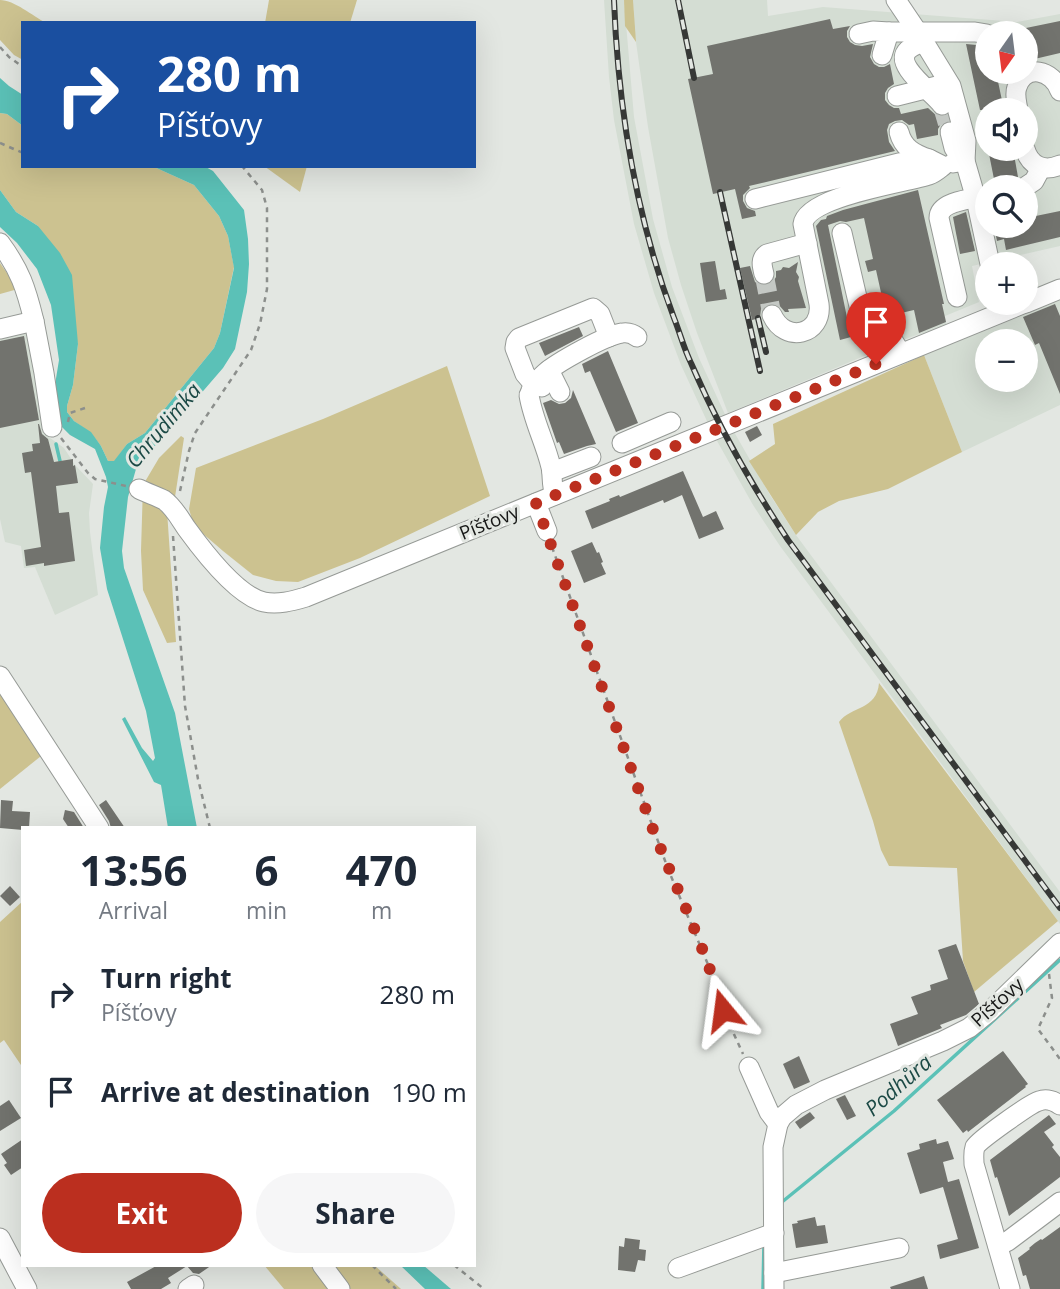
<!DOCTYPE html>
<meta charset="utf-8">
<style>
body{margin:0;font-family:"Open Sans",sans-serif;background:#f6f6f7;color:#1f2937;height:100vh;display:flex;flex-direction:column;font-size:26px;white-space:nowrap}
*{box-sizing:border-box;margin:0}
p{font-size:23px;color:#747a83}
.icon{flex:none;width:38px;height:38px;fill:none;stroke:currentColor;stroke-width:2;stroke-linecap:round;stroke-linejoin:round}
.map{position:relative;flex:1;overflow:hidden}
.side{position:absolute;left:21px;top:826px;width:455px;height:441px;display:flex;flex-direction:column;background:#fff;border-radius:0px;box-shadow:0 7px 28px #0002}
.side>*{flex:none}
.top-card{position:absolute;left:21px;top:21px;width:455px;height:147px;border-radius:0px;box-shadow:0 7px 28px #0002;background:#1a4fa0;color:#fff;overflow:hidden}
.needle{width:46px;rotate:194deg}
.fabs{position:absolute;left:975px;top:21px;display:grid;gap:14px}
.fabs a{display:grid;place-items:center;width:63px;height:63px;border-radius:50%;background:#fff;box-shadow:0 7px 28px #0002;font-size:35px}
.pin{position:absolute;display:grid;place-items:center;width:60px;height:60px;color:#fff;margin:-72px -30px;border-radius:50% 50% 50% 0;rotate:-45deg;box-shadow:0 0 7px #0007}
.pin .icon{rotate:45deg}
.me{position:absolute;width:77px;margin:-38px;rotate:344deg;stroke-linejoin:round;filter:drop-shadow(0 0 5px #0008)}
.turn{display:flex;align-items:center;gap:24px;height:147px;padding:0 21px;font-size:32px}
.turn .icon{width:91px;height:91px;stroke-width:2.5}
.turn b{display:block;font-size:49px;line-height:60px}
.eta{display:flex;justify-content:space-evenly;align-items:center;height:119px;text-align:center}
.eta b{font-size:42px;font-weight:700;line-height:49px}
.action{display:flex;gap:14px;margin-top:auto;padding:14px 21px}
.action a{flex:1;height:80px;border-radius:42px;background:#bb2f1f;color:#fff;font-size:28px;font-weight:700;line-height:80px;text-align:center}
.action a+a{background:#f6f6f7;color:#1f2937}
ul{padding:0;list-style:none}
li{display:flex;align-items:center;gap:21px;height:98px;padding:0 21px}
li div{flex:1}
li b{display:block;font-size:26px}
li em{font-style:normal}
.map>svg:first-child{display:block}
.built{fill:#d4ddd3;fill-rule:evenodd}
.green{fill:#ccc290}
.water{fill:#5bc1b7}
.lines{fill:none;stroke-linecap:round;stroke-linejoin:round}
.stream{stroke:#5bc1b7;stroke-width:3.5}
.building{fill:#72736e}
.minor-tunnel{stroke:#c4c8c4;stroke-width:19;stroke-dasharray:19 10;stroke-linecap:butt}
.minor-casing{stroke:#969a96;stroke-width:21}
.path{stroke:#8c8f8c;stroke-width:2.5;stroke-dasharray:5 5;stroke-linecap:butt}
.minor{stroke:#fff;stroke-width:19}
.rail-casing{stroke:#363836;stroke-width:6}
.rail{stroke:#e3e7e2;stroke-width:3.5;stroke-dasharray:10;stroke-linecap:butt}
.route{stroke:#bb2f1f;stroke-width:12;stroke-dasharray:0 21.6}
.labels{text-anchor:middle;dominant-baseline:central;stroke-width:6;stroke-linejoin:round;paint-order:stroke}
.street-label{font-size:19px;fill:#171817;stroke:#e3e7e2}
.water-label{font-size:21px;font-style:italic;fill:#1b4945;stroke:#e3e7e2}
</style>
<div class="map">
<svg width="1060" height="1289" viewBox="0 0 1060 1289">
<rect width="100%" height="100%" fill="#e3e7e2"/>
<!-- built -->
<g class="built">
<polygon points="604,0 624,0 634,117 653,219 672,287 699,358 729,423 770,495 796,535 1060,892 1060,924 780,546 753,505 712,432 681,365 654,293 634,224 614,120 609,77"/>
<path d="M633 0H767L768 16 823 7 1017 22 1060 14V246L972 266 979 302 945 316 947 328 919 334 893 344 728 413 697 333 681 285 668 238 648 127 634 28ZM987 33H1026V72H987ZM987 110H1026V149H987ZM987 187H1026V226H987Z"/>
<path d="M1060 300V405L962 452 924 355ZM987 341H1026V380H987Z"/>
<polygon points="26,330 46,435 64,448 75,465 93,484 89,513 90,532 98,595 55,615 35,567 24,568 21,546 5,542 0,519 0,335"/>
</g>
<!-- green -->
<g class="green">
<path d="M0 0C14 0 33 16 46 23H23V60L14 55 0 40Z"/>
<polygon points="269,0 357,0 350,23 265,23"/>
<polygon points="624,0 633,0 636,42 625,26"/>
<polygon points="0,113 7,114 23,126 23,166 152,166 194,185 219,216 228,236 234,267 220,333 214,348 145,433 127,444 114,462 108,461 101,446 91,433 74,421 67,412 67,406 73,385 78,344 38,226 16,212 0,190"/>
<polygon points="264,166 307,166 300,192"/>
<polygon points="0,263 18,289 0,294"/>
<polygon points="924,355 962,452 888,489 839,501 818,512 796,535 749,461 775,444 773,424"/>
<polygon points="447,366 490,496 360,558 298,582 276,581 253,575 223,551 194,526 189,509 196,468 323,419"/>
<polygon points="181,436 184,438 175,497 167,511 176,642 167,643 143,590 141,551 143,485 159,458"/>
<polygon points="0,682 46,752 0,789"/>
<path d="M879 683 1058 921 974 992 963 961 957 868 889 866 881 850 873 821 839 722C851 706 877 710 879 683Z"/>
<polygon points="23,901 23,1068 4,1040 0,1043 0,922"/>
<polygon points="264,1265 374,1265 401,1289 284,1289"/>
</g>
<!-- water -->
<g class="water">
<polygon points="0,78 9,86 23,95 23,126 7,114 0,113"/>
<polygon points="152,166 204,166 213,171 244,210 248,239 249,264 247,292 235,349 223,368 160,441 138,462 128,497 122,551 124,568 175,713 197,828 168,828 161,785 154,782 122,719 125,717 142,748 153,761 155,758 146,711 107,589 100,548 104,507 108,487 106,477 95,449 70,435 56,421 52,403 59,360 51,305 37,269 17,243 0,227 0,190 16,212 38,226 60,253 72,275 78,344 73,385 67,406 67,412 74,421 91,432 101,446 108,461 114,461 127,444 145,433 214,348 220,333 234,268 228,236 219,216 194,185"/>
<polygon points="400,1265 423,1265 451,1289 425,1289"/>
</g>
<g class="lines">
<!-- stream -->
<g class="stream">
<polyline points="56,444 60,461"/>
<polyline points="782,1202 894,1111 1060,960"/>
<polyline points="763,1289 764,1243"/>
</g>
</g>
<!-- building -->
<g class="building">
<polygon points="830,19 833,29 850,26 847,31 847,37 850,42 855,45 862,46 873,44 870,57 874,64 879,67 884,67 890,64 894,84 888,88 885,93 885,100 889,105 894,108 899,108 901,114 928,108 937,116 947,116 948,120 941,124 938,129 938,135 917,139 914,124 909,125 902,120 895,121 889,124 887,130 889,142 895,151 749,186 750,188 743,195 743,201 747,208 755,211 756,216 742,219 735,189 713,194 688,79 713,74 707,46"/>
<polygon points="1060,21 1060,53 1026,61 1026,28"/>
<polygon points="966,44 987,46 987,72 996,72 1004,110 980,110"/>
<polygon points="988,149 1013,149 1018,177 1015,180 995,184"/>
<polygon points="918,190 944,304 942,304 946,322 919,333 914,310 888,316 886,315 876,270 868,272 865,261 873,259 864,218 846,222 840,221 828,225 851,337 840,340 816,226 821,220 826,219 827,216 843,210"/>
<polygon points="1060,211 1060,237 1006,250 1004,239 997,241 994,226 1026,226 1026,218"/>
<polygon points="966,212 975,251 960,254 953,217"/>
<polygon points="715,261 720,290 725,289 727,299 706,302 700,263"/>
<polygon points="798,262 796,272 799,277 798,281 806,308 788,309 789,312 785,312 778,304 771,303 765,305 761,309 760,318 752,320 740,268 750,266 755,282 760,285 766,286 773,282 776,277 776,271 781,270 783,267 789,268"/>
<polygon points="1055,304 1060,316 1060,394 1039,343 1035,345 1023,317"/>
<polygon points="579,327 583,336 545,356 539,343"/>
<polygon points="24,336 39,420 0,428 0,341"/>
<polygon points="608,351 638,423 616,432 590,371 585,373 582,364"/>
<polygon points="573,390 596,444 587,446 564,454 559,442 557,443 543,403 551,400 559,404 565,403 571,398"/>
<polygon points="38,424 39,424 42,434 48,439 54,462 73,459 73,466 75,465 78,483 56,486 59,513 69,512 75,561 44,566 44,563 26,566 24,550 41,547 31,472 25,473 22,453 33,451 32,444 40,443"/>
<polygon points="757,426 762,435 750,442 745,432"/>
<polygon points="683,471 703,517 716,511 724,529 699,539 682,495 664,503 663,500 592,529 585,511 610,501 609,499 619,495 620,497"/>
<polygon points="592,542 597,553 599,552 603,562 601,563 606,574 584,583 571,551"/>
<polygon points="1,800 13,801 12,811 30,812 29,828 23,828 23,830 0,828"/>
<polygon points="106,800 125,828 111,828 109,821 99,805"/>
<polygon points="65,810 74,812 84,828 69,828 63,819"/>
<polygon points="10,886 20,897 10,906 0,896"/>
<polygon points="956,944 979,1004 966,1015 940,1025 942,1028 898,1046 890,1024 918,1014 911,997 931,990 930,985 948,979 938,950"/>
<polygon points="1003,1051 1028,1084 1025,1086 1026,1087 968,1132 967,1130 963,1133 937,1100"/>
<polygon points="799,1056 810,1082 794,1089 783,1064"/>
<polygon points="845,1095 856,1116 847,1120 836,1099"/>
<polygon points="9,1100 21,1118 0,1131 0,1106"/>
<polygon points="810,1112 815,1118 800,1129 795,1122"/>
<polygon points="1049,1115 1056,1124 1044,1132 1054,1145 1052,1147 1060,1157 1060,1177 1009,1216 997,1177 995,1178 990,1160"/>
<polygon points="23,1139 23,1167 11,1175 4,1165 7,1163 1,1154"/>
<polygon points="936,1139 937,1144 948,1141 954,1159 943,1162 948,1182 959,1179 979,1248 940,1259 937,1245 958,1239 943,1187 920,1194 907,1153 920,1149 919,1144"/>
<polygon points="815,1217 817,1226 825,1225 828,1243 796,1248 792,1224 798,1223 797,1221"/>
<polygon points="1060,1227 1060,1289 1030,1289 1026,1275 1023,1276 1018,1258 1030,1249 1029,1248 1035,1243 1041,1239 1042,1240"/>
<polygon points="625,1238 640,1240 639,1249 646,1250 645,1261 638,1260 635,1272 618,1270 619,1246 624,1247"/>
<polygon points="158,1265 212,1265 199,1274 193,1273 187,1266 168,1278 171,1283 161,1289 131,1289 127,1282"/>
<polygon points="924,1276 928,1289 891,1289 890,1287"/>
</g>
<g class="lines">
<!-- minor-tunnel -->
<g class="minor-tunnel">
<polyline points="942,105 950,132"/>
<polyline points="764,274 772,315"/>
</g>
<defs>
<g id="minor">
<polyline points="896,0 923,40"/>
<polyline points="889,32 975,32 987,34"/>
<polyline points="859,34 873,31 889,32 882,55"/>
<polyline points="897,96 937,86"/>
<path d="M942 105C934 93 892 65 908 50 912 46 919 44 924 42L951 86 966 141 965 161 954 148 950 132"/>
<path d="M1018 110C1017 103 1014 95 1017 87 1025 63 1053 70 1060 91"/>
<path d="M899 132C903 148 914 154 929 159"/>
<path d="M1025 149C1030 166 1044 172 1060 165"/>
<polyline points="953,163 965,161 976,199 990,264"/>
<polyline points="1025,187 1034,181 1041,168"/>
<path d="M755 199 899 163 929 159 943 166C939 169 935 173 929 175 905 183 807 196 803 224L819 304C823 335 785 344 772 315"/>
<polyline points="842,233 859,306 863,313 886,330 901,353"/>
<path d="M0 243C20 270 26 288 34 321L0 329"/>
<path d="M764 274C762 266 760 259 767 254L807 243"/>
<path d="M957 297 939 218C939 201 972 199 987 196"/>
<polyline points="1026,303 1060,289"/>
<polyline points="34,321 44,373 52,427"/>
<polyline points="549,370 560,392"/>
<polyline points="542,387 531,381 525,374 515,348 516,342 519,338 593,308 600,314 609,337"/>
<path d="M531 390C535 384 539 378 545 373 558 362 606 335 622 333 628 332 632 333 637 337"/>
<path d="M529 395C533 420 545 442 551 467 553 476 551 485 555 495"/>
<polyline points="622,443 671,422"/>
<polyline points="552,472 591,457"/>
<path d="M139 489C147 493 156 496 164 500 174 507 180 519 187 529 203 551 237 596 264 602 278 605 292 601 306 597L1025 303"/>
<polyline points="536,503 547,531"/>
<polyline points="0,676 99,828"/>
<polyline points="749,1067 769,1112 778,1124"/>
<polyline points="0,1238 27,1289"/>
<polyline points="998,1246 1008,1241 1060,1202"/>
<polyline points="322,1265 340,1289"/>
<polyline points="678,1268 774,1233"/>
<polyline points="774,1273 899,1248"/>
<polyline points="188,1289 194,1285"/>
<polyline points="774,1289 773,1147 778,1124 782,1117 796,1105 825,1090 943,1041 969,1028 990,1011 1060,943"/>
<path d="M1010 1289 974 1164C974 1158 973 1153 975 1147 979 1140 1031 1103 1039 1101 1047 1098 1054 1101 1060 1105"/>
</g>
</defs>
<!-- minor casing -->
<use href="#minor" class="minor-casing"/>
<!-- path -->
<g class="path">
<polyline points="0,47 9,57 23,67"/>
<polyline points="0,143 23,153"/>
<polyline points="68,422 70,413 85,408"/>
<polyline points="61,438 88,473 95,479 126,486"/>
<polyline points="180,491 189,451 195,433 251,350 260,324 267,289 267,208 262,190 242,166"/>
<polyline points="173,536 185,706 198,779 210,828"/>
<polyline points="552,547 668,869 712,974 723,1010 743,1054"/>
<polyline points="1049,974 1052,998 1038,1029 1060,1059"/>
<polyline points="372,1265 396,1289"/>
<polyline points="454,1265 484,1289"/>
</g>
<!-- minor -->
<use href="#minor" class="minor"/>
<defs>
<g id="rail">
<path d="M614 0C618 108 636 217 674 318 680 333 684 349 691 363 718 426 751 484 788 540L1060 908"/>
<polyline points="678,0 694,78"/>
<polyline points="720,192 760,371"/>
<polyline points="758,318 766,352"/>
</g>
</defs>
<!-- rail casing -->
<use href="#rail" class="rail-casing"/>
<!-- rail -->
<use href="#rail" class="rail"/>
</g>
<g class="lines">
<!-- route -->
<path class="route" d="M723 1010C705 947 676 888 652 827L536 503 876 364"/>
</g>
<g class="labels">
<!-- street labels -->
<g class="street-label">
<text transform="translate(489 522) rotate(-22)">Píšťovy</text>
<text transform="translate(997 1002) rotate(-42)">Píšťovy</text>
</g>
<!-- water labels -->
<g class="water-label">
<text transform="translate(163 425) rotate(-50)">Chrudimka</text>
<text transform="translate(898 1085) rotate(-41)">Podhůra</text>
</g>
</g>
</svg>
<div class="fabs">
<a><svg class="needle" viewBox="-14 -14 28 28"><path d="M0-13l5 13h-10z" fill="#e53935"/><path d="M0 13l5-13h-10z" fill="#747a83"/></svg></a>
<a><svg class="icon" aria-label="sound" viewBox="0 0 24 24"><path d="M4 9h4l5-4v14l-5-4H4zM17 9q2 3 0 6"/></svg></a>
<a><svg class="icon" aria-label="search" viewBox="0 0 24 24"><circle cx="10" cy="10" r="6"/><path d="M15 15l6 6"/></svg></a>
<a>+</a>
<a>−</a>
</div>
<div class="pin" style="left:876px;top:364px;background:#d93025"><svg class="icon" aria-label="arrive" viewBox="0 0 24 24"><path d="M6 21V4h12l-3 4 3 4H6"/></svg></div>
<svg class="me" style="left:723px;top:1010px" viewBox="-20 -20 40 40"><path d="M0-17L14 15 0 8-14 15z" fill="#bb2f1f" stroke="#fff" stroke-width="4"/></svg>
<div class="top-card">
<div class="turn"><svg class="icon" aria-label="right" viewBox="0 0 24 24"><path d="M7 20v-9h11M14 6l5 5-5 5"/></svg><div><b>280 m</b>Píšťovy</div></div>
</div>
<section class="side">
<div class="eta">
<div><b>13:56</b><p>Arrival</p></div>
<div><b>6</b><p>min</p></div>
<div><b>470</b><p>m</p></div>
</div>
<ul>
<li><svg class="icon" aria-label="right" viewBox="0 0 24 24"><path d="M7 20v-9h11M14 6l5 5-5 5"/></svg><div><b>Turn right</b><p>Píšťovy</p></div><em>280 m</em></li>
<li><svg class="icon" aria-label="arrive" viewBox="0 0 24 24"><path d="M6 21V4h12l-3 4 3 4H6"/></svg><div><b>Arrive at destination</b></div><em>190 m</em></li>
</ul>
<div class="action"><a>Exit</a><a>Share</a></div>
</section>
</div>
